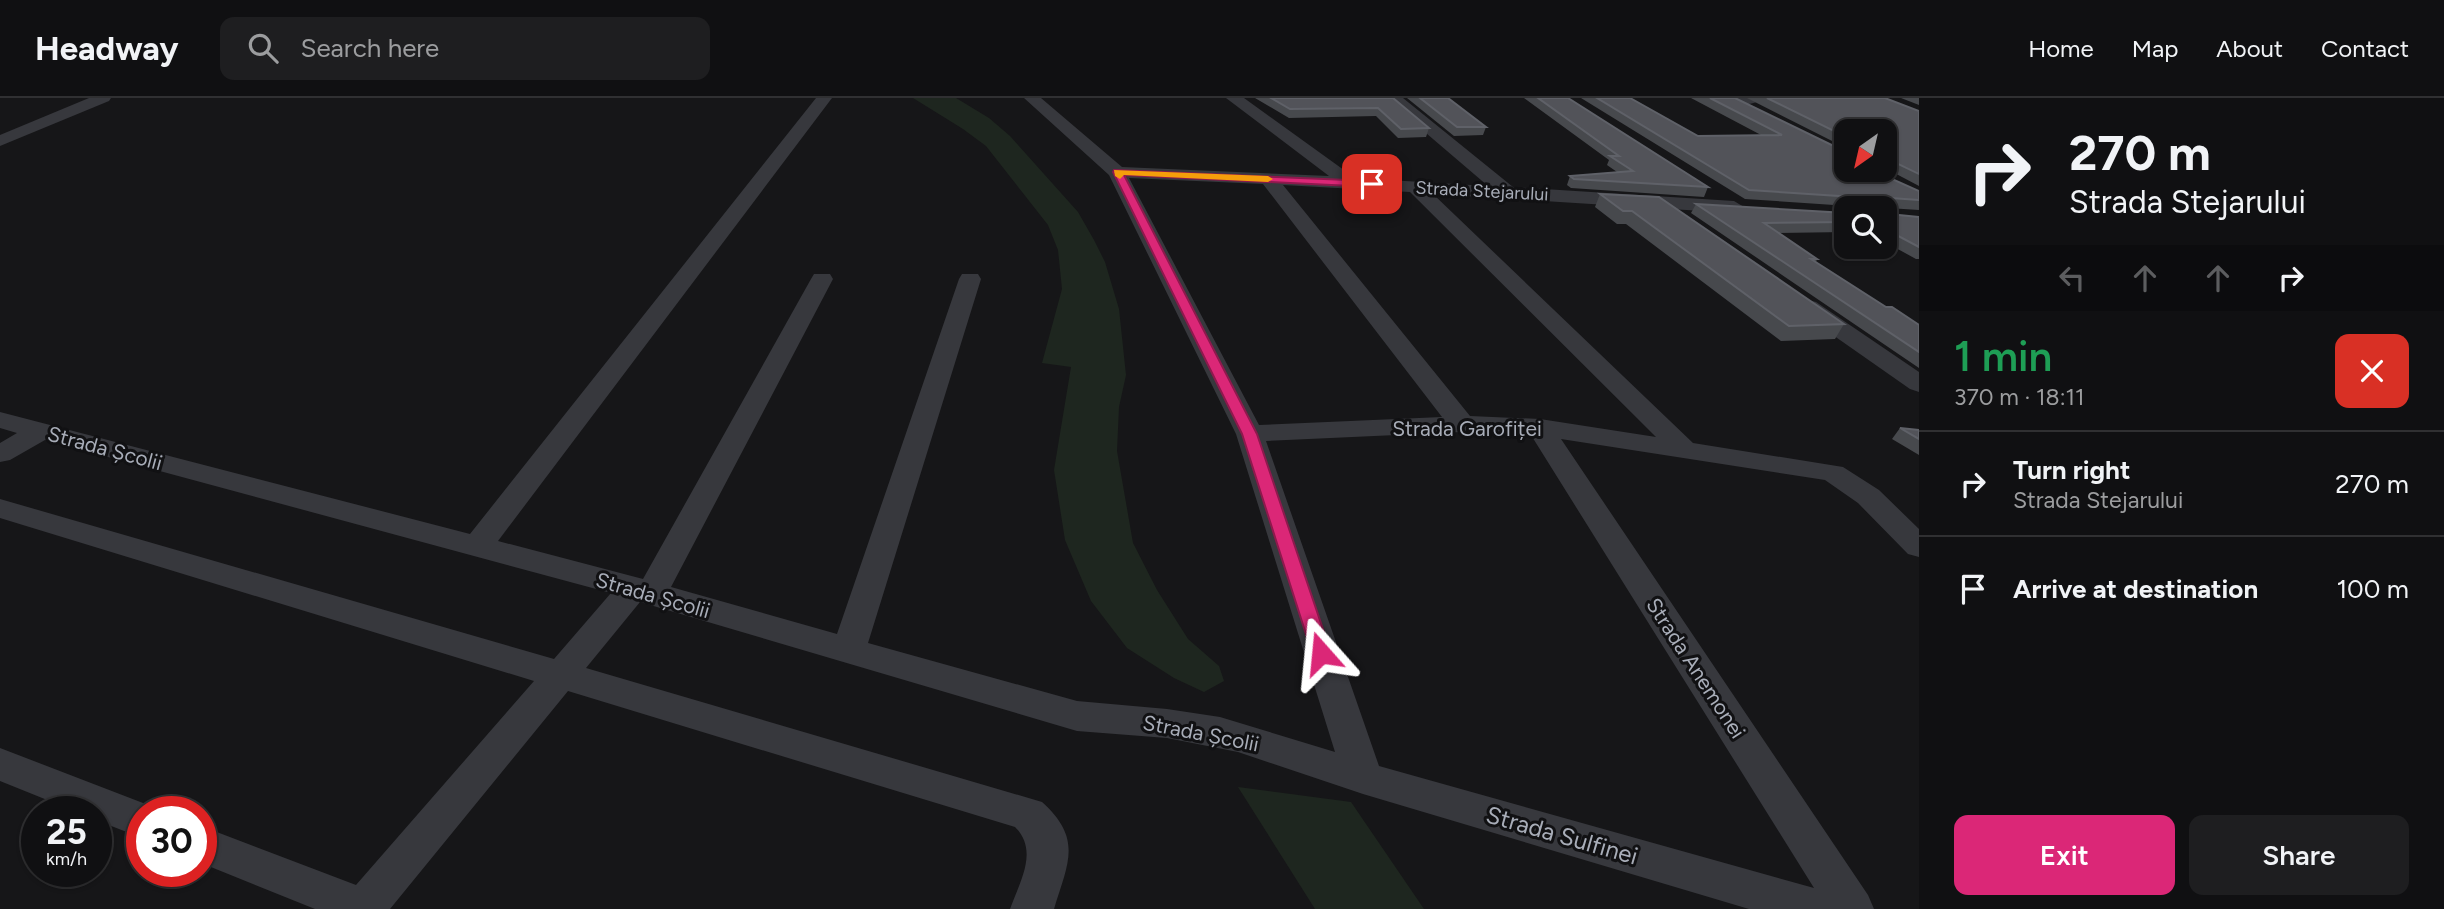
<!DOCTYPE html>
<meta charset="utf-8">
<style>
body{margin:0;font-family:Figtree,sans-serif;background:#1e1e20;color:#f1f3f6;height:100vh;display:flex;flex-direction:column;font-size:26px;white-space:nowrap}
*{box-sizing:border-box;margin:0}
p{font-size:23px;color:#9c9d9f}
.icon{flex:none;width:38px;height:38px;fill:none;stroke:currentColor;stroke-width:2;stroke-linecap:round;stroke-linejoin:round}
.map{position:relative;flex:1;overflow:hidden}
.panel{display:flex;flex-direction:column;background:#101012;width:525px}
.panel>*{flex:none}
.top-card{background:#101012;color:#f1f3f6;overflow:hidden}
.needle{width:46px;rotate:214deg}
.controls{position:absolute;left:1834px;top:21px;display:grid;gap:14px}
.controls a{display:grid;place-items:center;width:63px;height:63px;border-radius:14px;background:#101012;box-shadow:0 2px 5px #0004,0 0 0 2px #303032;font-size:35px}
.speed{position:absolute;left:21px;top:698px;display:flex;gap:14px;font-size:35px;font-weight:700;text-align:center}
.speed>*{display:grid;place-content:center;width:91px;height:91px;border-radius:50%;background:#101012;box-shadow:0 2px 5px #0004,0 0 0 2px #303032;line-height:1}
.speed small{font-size:18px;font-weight:400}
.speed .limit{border:10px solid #d22;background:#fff;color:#111}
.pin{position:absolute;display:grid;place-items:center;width:60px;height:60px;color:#fff;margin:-30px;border-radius:14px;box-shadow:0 4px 10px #0006}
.me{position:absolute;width:77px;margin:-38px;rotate:342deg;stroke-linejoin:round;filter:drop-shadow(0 0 5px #0008)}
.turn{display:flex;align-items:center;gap:24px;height:147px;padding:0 35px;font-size:32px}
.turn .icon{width:91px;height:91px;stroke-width:2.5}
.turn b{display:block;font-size:49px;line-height:60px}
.lanes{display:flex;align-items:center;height:66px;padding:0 35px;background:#0003;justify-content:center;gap:35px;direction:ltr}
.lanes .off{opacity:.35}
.round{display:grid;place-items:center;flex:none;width:74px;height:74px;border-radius:14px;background:#1e1e20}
.overview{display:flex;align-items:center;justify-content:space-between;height:119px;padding:0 35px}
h1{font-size:42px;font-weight:600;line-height:52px;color:#1e9e55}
.button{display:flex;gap:14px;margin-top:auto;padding:14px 35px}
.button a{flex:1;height:80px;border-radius:14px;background:#db2777;color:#fff;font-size:28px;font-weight:600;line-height:80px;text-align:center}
.button a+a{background:#1e1e20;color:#f1f3f6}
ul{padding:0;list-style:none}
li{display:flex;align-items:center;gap:21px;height:105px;padding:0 35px;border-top:2px solid #303032}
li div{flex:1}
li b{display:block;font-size:26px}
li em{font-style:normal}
header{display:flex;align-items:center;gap:42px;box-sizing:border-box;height:98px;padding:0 35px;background:#101012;border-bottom:2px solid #303032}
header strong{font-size:33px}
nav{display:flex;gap:38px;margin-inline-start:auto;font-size:24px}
.search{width:490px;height:63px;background:#1e1e20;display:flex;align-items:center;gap:18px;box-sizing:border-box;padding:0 24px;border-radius:14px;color:#9c9d9f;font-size:26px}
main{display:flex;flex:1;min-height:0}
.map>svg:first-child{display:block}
.green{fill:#1e261f}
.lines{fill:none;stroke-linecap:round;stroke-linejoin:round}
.street{fill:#37383d;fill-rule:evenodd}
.wall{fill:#47494d}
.building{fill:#525359;stroke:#5f6168;stroke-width:2}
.route{fill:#db2777;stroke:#8e194d;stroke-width:2}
.slow{fill:#f59e0b}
.labels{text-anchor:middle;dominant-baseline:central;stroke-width:6;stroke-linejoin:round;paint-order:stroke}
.far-street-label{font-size:18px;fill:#a8adb8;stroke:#111113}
.street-label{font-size:21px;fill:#a8adb8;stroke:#111113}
.near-street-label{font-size:24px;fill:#a8adb8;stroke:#111113}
</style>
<header>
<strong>Headway</strong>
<div class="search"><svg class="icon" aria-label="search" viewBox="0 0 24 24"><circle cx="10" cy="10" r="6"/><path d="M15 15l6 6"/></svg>Search here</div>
<nav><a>Home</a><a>Map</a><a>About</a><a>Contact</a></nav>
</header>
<main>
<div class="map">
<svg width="1919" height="811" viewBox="0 0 1919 811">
<rect width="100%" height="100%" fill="#161618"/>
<!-- green -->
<g class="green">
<polygon points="913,0 956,0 989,20 1010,38 1078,114 1094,142 1105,164 1119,211 1126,277 1119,309 1117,353 1133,445 1157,492 1188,541 1219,568 1224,583 1204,594 1174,580 1127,550 1091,503 1065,442 1054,372 1071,269 1042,265 1062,191 1058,152 1048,127 986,48 963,31"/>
<polygon points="1238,689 1351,704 1424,811 1315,811"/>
</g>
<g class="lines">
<!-- street -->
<g class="street">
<polygon points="89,0 111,0 109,3 0,48 0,37"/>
<path d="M816 0H832L498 443 643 481 811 181 814 176H830L833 181 671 489 837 536 959 181 962 176H978L981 181 868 545 1077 603 1167 611 1220 619 1335 654 1236 336 1109 77 1024 0H1041L1122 69 1329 78 1226 0H1244L1355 80 1488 88 1385 0H1403L1513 89 1734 103 1744 109 1734 115 1433 96 1693 345 1843 369 1879 392 1919 431V459L1908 456 1858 405 1825 382 1561 341 1868 797 1874 811H1749L1363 696 1238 654 1167 640 1077 633 640 504 586 570 1042 704C1083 741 1068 765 1054 811H1010C1020 783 1039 753 1015 729L568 593 390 811H315L201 765V728L356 787 534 583 0 420V401L554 561 611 495 45 342 10 362 0 364V345L17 335 0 330V314L470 436ZM1129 80 1263 86 1442 319 1259 327ZM1283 87 1410 94 1656 339 1540 321 1470 318ZM1462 334 1531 337 1814 790 1379 668 1266 343Z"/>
<path d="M1727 0H1764C1756 7 1738 8 1727 5Z"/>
<polygon points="1808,202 1816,204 1919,274 1919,294 1910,291 1800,214 1797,209 1800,204"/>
<polygon points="0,650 156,710 159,714 142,714 142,740 96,722 96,714 77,714 0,683"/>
</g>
</g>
<!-- wall -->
<g class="wall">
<polygon points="1255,0 1393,0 1429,30 1426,39 1398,40 1376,18 1289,20"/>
<polygon points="1407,0 1448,0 1486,29 1483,37 1454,38"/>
<polygon points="1524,0 1568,0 1708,89 1704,99 1571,90 1567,87 1570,78 1617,74 1607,67 1609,62"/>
<polygon points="1581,0 1630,0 1698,38 1761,37 1691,0 1735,0 1846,72 1919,93 1919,112 1888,110 1889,116 1919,119 1919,161 1916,161 1885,144 1885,110 1849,110 1849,108 1745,101"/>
<polygon points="1747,0 1885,0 1919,13 1919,88 1885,70 1885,33 1846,33 1846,50"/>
<polygon points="1901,0 1919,0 1919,7"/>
<polygon points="1600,96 1844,226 1835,241 1781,243 1626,126 1617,126 1595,109"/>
<polygon points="1696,106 1846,115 1846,134 1778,135 1817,161 1816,164 1886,209 1919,227 1919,270 1691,115"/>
<polygon points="1900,330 1919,332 1919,357 1892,341"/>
</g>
<!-- building -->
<g class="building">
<polygon points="1271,0 1393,0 1429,30 1401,31 1378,10 1290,11"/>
<polygon points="1420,0 1448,0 1486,29 1457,29"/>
<polygon points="1538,0 1568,0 1708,89 1574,81 1570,78 1633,73 1610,58 1619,58"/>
<polygon points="1597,0 1630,0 1698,38 1782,37 1710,0 1735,0 1846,54 1846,72 1872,72 1919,93 1919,102 1891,100 1888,102 1889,116 1919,119 1919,149 1885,131 1885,110 1854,110 1854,99 1749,92"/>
<polygon points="1767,0 1885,0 1919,13 1919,76 1888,61 1885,61 1885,33 1846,33 1846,39"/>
<polygon points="1600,96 1659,99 1844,226 1789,228 1632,113 1623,113"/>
<polygon points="1696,106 1846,115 1846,124 1764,125 1817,161 1811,161 1886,209 1892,209 1919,227 1919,254"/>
<polygon points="1900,330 1919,332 1919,341"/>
</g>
<!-- route -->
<polygon class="route" points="1114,72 1372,83 1377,86 1372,89 1124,77 1257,336 1331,555 1328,560 1315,560 1312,555 1242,336 1113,74"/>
<!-- slow -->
<polygon class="slow" points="1114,72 1268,78 1273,81 1268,84 1124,77 1120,81 1115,78"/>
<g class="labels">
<!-- far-street labels -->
<g class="far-street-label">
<text transform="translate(1482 93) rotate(3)">Strada Stejarului</text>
</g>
<!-- street labels -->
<g class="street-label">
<text x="1467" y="330">Strada Garofiței</text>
<text transform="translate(105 350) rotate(15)">Strada Școlii</text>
<text transform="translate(653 497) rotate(16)">Strada Școlii</text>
<text transform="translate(1696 570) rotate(57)">Strada Anemonei</text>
<text transform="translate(1201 635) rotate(11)">Strada Școlii</text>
</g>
<!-- near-street labels -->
<g class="near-street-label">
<text transform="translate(1562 737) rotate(16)">Strada Sulfinei</text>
</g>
</g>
</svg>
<div class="controls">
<a><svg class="needle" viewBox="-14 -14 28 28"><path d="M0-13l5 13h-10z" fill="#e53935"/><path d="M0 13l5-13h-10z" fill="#9c9d9f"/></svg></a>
<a><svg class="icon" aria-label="search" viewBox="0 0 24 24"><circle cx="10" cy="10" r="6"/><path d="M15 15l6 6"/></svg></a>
</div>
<div class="speed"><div>25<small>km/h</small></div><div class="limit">30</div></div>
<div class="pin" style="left:1372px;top:86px;background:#d93025"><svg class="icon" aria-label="arrive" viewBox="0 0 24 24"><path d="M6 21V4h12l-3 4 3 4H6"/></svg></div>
<svg class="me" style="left:1321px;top:555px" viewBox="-20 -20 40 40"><path d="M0-17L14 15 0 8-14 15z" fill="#db2777" stroke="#fff" stroke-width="4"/></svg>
</div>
<section class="panel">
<div class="top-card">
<div class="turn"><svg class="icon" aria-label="right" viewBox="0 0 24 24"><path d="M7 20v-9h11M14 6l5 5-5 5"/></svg><div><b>270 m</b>Strada Stejarului</div></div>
<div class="lanes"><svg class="icon off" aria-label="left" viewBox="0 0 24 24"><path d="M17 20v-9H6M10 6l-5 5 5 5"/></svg><svg class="icon off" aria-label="ahead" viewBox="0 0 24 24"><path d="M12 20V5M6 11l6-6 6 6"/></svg><svg class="icon off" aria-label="ahead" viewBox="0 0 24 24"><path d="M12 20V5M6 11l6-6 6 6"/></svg><svg class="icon" aria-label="right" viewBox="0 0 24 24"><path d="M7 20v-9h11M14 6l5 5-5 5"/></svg></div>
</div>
<div class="overview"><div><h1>1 min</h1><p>370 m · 18:11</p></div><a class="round" style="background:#d93025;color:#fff"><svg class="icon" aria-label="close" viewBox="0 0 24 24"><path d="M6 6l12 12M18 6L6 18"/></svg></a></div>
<ul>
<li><svg class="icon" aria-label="right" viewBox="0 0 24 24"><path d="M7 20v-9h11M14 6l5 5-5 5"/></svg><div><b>Turn right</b><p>Strada Stejarului</p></div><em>270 m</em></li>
<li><svg class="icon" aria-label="arrive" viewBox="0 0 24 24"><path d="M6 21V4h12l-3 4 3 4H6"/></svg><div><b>Arrive at destination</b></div><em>100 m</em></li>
</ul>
<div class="button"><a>Exit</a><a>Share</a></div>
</section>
</main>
